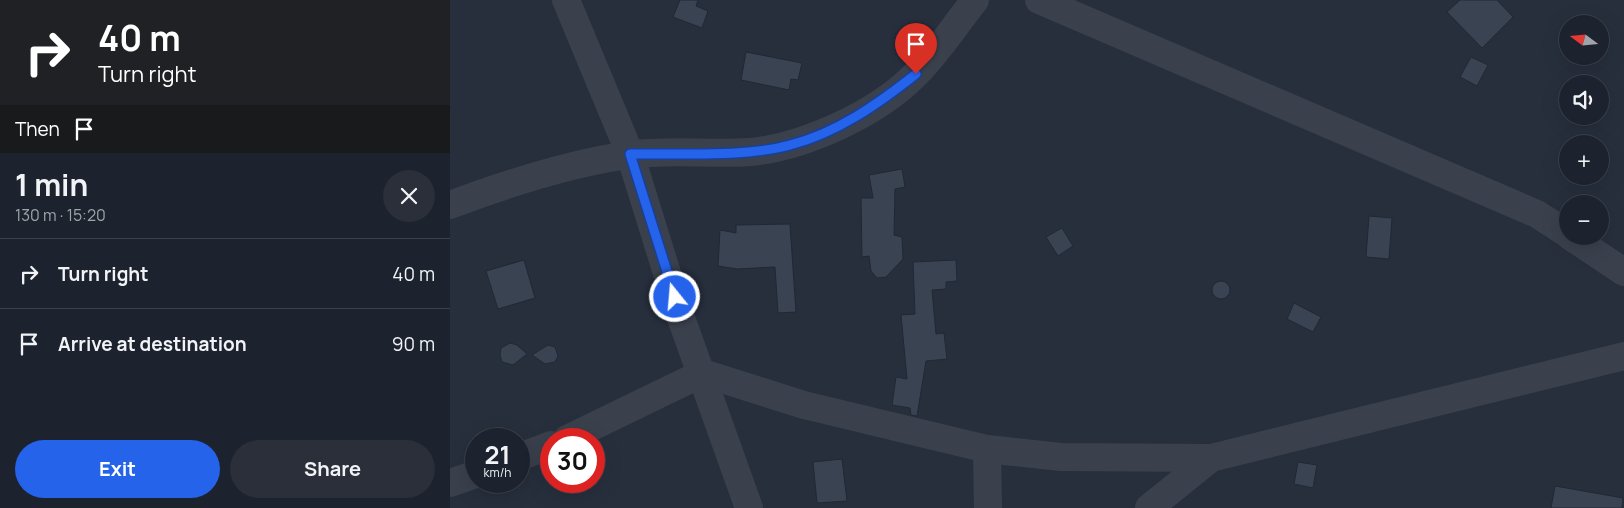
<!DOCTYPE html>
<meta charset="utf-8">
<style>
body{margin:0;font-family:Manrope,sans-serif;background:#2a2f3a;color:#f1f3f6;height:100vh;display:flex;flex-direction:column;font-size:19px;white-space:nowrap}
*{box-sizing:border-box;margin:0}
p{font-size:16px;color:#a0a4aa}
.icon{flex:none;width:28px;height:28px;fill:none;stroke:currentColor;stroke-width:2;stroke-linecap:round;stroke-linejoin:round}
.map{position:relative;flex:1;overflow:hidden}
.sheet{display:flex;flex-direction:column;background:#1d232e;width:450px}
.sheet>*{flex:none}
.guide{background:#202124;color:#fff;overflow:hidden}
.needle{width:32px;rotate:286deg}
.buttons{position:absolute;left:1109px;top:15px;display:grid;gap:10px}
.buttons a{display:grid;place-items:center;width:50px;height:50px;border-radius:50%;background:#1d232e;box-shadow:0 5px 20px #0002,0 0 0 1px #3b404a;font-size:25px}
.speed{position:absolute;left:15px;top:428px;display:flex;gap:10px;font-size:25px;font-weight:700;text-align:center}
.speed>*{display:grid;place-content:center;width:65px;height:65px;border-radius:50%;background:#1d232e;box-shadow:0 5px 20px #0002,0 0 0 1px #3b404a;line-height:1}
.speed small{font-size:12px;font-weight:400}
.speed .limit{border:8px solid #d22;background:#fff;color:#111}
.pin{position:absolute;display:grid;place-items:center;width:42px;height:42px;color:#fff;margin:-51px -21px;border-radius:50% 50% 50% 0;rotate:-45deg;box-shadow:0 0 5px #0007}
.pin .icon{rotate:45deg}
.me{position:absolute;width:55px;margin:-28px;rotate:343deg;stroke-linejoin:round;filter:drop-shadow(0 0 4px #0008)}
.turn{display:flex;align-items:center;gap:18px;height:105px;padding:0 15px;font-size:22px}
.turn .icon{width:65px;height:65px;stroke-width:2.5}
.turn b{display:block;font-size:35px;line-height:42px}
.then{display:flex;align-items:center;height:48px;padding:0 15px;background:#0003;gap:10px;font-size:19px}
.round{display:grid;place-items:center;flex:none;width:52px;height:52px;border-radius:26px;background:#2a2f3a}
.overview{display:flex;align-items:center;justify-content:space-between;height:85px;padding:0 15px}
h1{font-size:30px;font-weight:700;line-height:38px}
.primary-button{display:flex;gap:10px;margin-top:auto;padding:10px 15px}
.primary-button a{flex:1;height:58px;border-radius:30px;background:#2563eb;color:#fff;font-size:20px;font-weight:700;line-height:58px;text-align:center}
.primary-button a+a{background:#2a2f3a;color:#f1f3f6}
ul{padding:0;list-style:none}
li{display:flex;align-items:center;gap:15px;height:70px;padding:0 15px;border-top:1px solid #3b404a}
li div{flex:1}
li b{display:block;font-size:19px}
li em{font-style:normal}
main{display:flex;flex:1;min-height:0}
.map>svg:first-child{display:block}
.building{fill:#394352;stroke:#212834}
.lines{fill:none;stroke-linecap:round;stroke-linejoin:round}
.minor{stroke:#3a414d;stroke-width:28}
.route-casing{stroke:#184099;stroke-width:12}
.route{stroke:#2563eb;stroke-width:9}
</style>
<main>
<section class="sheet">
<div class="guide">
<div class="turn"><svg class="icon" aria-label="right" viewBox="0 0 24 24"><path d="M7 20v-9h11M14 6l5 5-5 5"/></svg><div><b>40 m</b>Turn right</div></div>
<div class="then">Then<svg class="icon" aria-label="arrive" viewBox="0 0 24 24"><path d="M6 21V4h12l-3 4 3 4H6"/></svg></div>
</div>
<div class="overview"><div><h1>1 min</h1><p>130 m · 15:20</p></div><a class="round"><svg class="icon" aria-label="close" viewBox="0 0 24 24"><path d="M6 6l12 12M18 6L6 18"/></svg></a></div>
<ul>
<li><svg class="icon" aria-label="right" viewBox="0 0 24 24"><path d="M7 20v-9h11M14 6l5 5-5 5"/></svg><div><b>Turn right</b></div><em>40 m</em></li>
<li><svg class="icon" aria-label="arrive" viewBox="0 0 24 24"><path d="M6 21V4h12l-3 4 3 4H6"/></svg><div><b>Arrive at destination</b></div><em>90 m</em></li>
</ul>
<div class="primary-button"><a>Exit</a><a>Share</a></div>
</section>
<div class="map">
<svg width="1174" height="508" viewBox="0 0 1174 508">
<rect width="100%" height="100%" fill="#272f3d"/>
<!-- building -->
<g class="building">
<polygon points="230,0 248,0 246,6 258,11 252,28 223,17"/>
<polygon points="1010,0 1047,0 1063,17 1032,48 997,12"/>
<polygon points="296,52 352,63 348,80 341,79 339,90 291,80"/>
<polygon points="1021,57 1038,65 1027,86 1010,77"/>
<polygon points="452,169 455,187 445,189 444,235 452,237 453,259 436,277 427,278 421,271 419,256 412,257 411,198 423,198 419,175"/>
<polygon points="919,216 942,218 939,259 916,257"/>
<polygon points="340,224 346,312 328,313 325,267 287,269 268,266 270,230 286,233 286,225"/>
<polygon points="612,228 623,246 608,256 596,237"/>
<polygon points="74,260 85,298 48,309 36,271"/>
<polygon points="506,260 507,281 496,282 496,289 482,290 486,334 494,333 497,359 476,361 467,416 461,415 460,408 442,405 446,377 457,379 451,315 465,314 463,262"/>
<circle cx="771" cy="290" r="9"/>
<polygon points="844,303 871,317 863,332 837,319"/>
<polygon points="60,343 67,345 77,354 63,365 52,362 50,355 51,348"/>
<polygon points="98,345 105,347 108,356 105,362 95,364 82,355"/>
<polygon points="392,459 397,501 367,503 363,462"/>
<polygon points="848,462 867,465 863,488 844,484"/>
<polygon points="1105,486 1173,498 1172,508 1101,508"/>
</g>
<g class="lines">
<!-- minor -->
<g class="minor">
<polyline points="116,0 180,154 230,315 299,508"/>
<polyline points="589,0 1087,214 1118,234"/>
<path d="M0 205C56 184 120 163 179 155 219 149 260 155 300 152 355 147 428 113 466 74 488 52 506 24 525 0"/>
<polyline points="1120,236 1174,272"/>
<polyline points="117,439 253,373 354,405 537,449 611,457 761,458 1174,356"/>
<polyline points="537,449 538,508"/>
<polyline points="69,457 101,445"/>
<polyline points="0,483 26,474"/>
<polyline points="699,508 761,458"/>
</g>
</g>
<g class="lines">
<defs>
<path id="route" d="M225 297 180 154C229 153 293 158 340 145 387 133 428 104 466 74"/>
</defs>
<!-- route casing -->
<use href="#route" class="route-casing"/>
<!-- route -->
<use href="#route" class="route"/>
</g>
</svg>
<div class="buttons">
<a><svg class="needle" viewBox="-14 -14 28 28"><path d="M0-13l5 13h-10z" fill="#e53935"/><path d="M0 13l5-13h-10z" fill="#a0a4aa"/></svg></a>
<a><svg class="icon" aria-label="sound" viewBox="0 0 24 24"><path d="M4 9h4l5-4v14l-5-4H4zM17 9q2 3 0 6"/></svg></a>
<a>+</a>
<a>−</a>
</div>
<div class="speed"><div>21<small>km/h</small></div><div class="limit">30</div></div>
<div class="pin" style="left:466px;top:74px;background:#d93025"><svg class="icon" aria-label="arrive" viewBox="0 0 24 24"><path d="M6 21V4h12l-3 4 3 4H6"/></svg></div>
<svg class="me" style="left:225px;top:297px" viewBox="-20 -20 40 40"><circle r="17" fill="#2563eb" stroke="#fff" stroke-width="3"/><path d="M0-11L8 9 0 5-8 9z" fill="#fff"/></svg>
</div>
</main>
